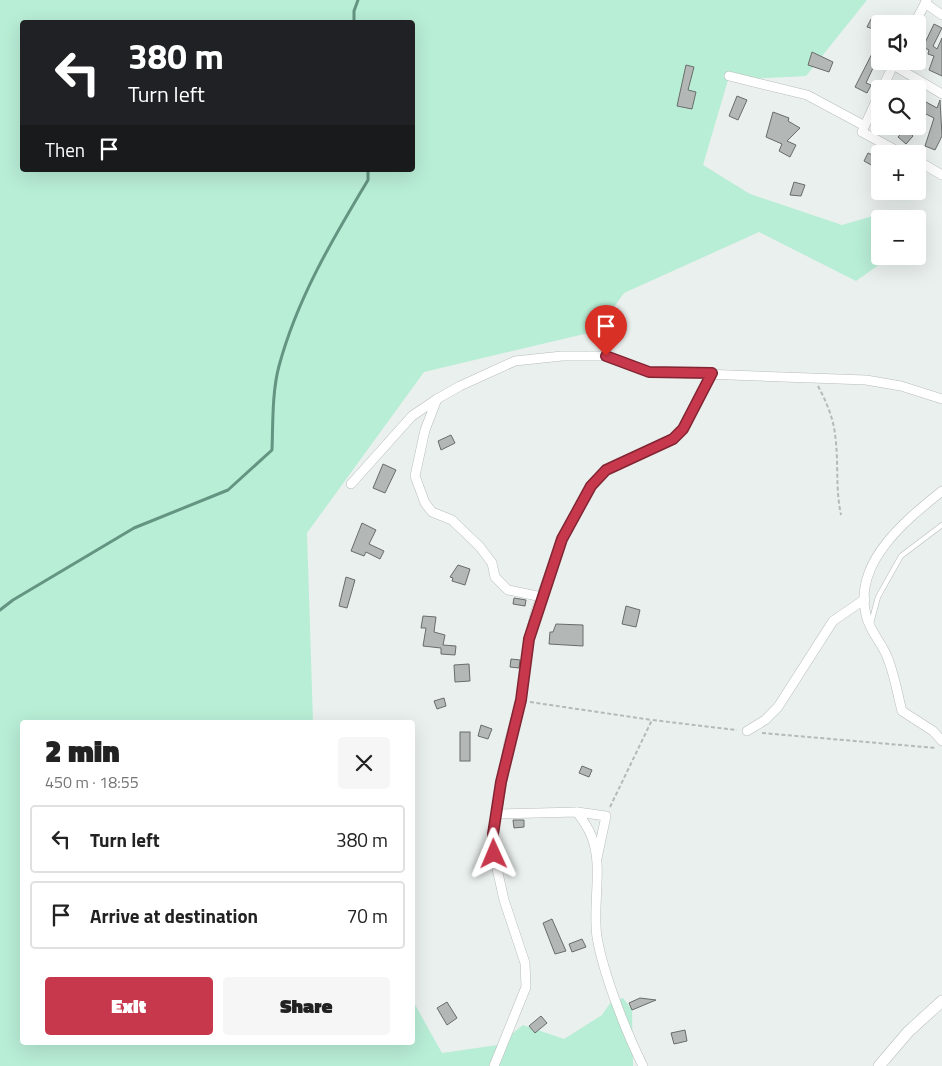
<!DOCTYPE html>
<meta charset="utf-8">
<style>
body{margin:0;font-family:"Titillium Web",sans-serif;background:#f6f6f6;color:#222;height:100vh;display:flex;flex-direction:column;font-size:19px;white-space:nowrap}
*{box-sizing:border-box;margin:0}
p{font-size:16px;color:#767676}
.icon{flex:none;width:28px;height:28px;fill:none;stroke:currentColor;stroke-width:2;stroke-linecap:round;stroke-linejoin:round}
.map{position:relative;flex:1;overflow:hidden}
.sheet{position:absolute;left:20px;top:720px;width:395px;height:325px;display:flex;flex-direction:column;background:#fff;border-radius:5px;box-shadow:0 5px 20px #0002}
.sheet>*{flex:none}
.top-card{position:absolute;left:20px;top:20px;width:395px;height:152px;border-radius:5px;box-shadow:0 5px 20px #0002;background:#202124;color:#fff;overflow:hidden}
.tools{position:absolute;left:871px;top:15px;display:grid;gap:10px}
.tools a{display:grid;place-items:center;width:55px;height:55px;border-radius:5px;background:#fff;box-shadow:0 5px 20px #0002;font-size:25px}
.pin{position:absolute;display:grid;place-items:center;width:42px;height:42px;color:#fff;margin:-51px -21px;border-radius:50% 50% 50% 0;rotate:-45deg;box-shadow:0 0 5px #0007}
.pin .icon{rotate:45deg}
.me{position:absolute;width:55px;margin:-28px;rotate:359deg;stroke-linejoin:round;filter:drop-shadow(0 0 4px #0008)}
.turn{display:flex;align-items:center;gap:18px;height:105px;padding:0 25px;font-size:22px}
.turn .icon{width:65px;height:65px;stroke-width:2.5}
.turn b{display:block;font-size:35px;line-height:42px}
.then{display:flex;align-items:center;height:48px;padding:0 25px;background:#0003;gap:10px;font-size:19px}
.round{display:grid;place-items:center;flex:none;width:52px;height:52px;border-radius:5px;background:#f6f6f6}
.summary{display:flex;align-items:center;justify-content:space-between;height:85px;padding:0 25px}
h1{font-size:30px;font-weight:800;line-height:38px}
.primary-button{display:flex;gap:10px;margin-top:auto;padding:10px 25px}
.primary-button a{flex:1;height:58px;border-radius:5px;background:#c8384d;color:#fff;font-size:20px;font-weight:800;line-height:58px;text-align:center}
.primary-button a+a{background:#f6f6f6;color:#222}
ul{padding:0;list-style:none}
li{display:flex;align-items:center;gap:15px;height:68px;margin:0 10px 8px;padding:0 15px;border:2px solid #e0e0e0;border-radius:5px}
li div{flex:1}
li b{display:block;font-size:19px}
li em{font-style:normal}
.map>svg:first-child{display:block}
.green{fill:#b8edd6;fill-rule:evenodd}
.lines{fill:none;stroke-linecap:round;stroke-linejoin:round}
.stream{stroke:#649482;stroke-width:3}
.building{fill:#b3b8b6;stroke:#686d6b}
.lane-casing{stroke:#b7bdba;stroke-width:5.5}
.street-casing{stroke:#b7bdba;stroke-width:10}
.secondary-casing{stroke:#b7bdba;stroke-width:12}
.path{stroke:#b4bab8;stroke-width:2;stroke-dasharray:4 2.5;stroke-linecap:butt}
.lane{stroke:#fff;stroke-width:4.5}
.street{stroke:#fff;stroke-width:9}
.secondary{stroke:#fff;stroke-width:11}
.route-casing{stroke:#822432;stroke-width:12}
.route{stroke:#c8384d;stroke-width:9}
</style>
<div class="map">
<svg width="942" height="1066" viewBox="0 0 942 1066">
<rect width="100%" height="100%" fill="#eaf0ee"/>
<!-- green -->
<path class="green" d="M0 0H867L806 76 728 80 703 165 750 194 842 225 880 214 884 219H880V256H885L883 262 856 281 759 232 624 293 597 331 424 372 307 533 313 722H22V1042H412L413 1001 442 1053 498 1045 523 1025 564 1039 602 1015 611 1002 623 998 632 1010 633 1066H0ZM22 22H412V170H22Z"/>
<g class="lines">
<!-- stream -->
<g class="stream">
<polyline points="354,22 354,11 358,0"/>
<path d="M0 610 13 600 134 528 228 490 272 450C273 423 272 392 279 366 297 299 332 240 368 180V170"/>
</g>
</g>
<!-- building -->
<g class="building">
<polygon points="871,19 880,24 880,31 867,27"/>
<polygon points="934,24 942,28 933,46 937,49 942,38 942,76 929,70 934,56 928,54 929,50 923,47"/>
<polygon points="880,38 880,53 866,83 871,85 867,93 855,87"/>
<polygon points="812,52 833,62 829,72 808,65"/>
<polygon points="686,65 694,67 688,90 696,92 692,109 677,106"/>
<polygon points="737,96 747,100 738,120 729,116"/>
<polygon points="940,100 942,136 935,150 925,146 934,118 922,112 926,102 937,108"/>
<polygon points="773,112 789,118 788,121 800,128 787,141 796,145 790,157 779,151 782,144 766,137"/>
<polygon points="905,129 913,136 906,144 898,137"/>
<polygon points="868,153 877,157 873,166 864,161"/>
<polygon points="794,182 805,185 801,196 790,195"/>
<polygon points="451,435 455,443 441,450 438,441"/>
<polygon points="383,464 396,470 385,493 373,488"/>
<polygon points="362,523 376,530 369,544 384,551 380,559 366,552 364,556 351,551"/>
<polygon points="458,565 470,569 465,585 452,581 453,578 450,577"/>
<polygon points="346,577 355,580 347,608 339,606"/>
<polygon points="514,598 526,600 525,606 513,604"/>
<polygon points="626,606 640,610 636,627 622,624"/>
<polygon points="423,616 436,617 434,632 445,635 443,645 456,646 455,655 441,654 441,648 423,646 426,628 421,628"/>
<polygon points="556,624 583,625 583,646 549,644 550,632 553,632"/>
<polygon points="511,659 520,660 519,668 510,667"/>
<polygon points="469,664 470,681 455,682 454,665"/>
<polygon points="444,698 446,706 437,709 434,701"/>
<polygon points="481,725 492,729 488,739 478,736"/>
<rect x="460" y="732" width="10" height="29"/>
<polygon points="582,766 592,770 589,777 579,773"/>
<polygon points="513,820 524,820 524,827 514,828"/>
<polygon points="552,919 566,951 555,954 543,923"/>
<polygon points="582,939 586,947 572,952 569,944"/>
<polygon points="640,998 656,1000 632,1010 629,1003"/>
<polygon points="447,1002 457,1018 447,1025 437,1008"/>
<polygon points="541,1016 547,1023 535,1033 529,1026"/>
<polygon points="685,1030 687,1041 674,1044 671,1033"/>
</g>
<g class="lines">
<defs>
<polyline id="lane" points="871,623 878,597 901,556 942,525"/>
<g id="street">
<polyline points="925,3 942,15"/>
<polyline points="914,24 927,0"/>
<polyline points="893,65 942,94"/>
<polyline points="729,76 807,95 863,125"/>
<polyline points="882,89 895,61"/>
<polyline points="880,92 862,132 903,154"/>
<polyline points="918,161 942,175"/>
<polyline points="437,399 425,430 415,476 425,503 432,512 452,520 480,547 492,563 495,577 508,590 542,597"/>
<polyline points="351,484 412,416 437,399 460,386 515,361 562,356 606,356 649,372 866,380 901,386 942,399"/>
<path d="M942 491C906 520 853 562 866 615 869 629 879 640 885 652 894 670 897 693 902 711L933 731 942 741"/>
<polyline points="747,731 765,720 778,707 833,621 865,599"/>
<path d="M577 812C582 819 588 827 591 835 604 866 592 904 597 937 603 973 626 1032 643 1066"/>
<polyline points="496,814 577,812 606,816 597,858"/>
<polyline points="494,1066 526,987 525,963 504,900 494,855 493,834 509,742 521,700 529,639 536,611 562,539 591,487 606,470 673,439 683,429 712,373"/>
</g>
<polyline id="secondary" points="879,1066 908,1032 942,1001"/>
</defs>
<!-- lane casing -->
<use href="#lane" class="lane-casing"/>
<!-- street casing -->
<use href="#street" class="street-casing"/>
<!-- secondary casing -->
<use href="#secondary" class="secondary-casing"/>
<!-- path -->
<g class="path">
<path d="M818 386C826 401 833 417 835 434 839 462 835 486 841 515"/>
<polyline points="530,702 652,720"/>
<polyline points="762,733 936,748"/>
<polyline points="610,807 652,720 737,730"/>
</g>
<!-- lane -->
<use href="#lane" class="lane"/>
<!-- street -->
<use href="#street" class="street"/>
<!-- secondary -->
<use href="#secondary" class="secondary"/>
</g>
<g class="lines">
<defs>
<polyline id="route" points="494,854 493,834 501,782 521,700 529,639 562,539 591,486 606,470 673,439 683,429 712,373 649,372 606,356"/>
</defs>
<!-- route casing -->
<use href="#route" class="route-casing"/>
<!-- route -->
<use href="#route" class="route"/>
</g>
</svg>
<div class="tools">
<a><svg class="icon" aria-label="sound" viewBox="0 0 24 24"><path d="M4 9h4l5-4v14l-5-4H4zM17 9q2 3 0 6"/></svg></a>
<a><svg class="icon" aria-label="search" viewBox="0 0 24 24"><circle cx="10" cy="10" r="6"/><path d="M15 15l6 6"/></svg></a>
<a>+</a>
<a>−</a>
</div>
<div class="pin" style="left:606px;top:356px;background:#d93025"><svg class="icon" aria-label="arrive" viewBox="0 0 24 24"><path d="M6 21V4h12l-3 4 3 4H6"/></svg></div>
<svg class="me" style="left:494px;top:854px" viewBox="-20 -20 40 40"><path d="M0-17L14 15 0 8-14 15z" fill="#c8384d" stroke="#fff" stroke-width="4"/></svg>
<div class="top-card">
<div class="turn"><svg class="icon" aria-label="left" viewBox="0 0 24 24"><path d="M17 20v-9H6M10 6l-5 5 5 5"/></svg><div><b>380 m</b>Turn left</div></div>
<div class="then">Then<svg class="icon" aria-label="arrive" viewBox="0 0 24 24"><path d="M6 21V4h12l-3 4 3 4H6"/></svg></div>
</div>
<section class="sheet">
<div class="summary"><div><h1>2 min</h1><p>450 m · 18:55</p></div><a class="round"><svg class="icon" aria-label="close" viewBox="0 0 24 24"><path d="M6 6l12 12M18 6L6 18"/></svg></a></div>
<ul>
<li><svg class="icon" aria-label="left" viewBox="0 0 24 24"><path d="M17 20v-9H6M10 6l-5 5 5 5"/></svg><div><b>Turn left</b></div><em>380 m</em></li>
<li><svg class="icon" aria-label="arrive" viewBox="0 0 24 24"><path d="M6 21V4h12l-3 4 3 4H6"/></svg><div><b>Arrive at destination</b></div><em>70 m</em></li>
</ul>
<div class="primary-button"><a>Exit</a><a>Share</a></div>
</section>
</div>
